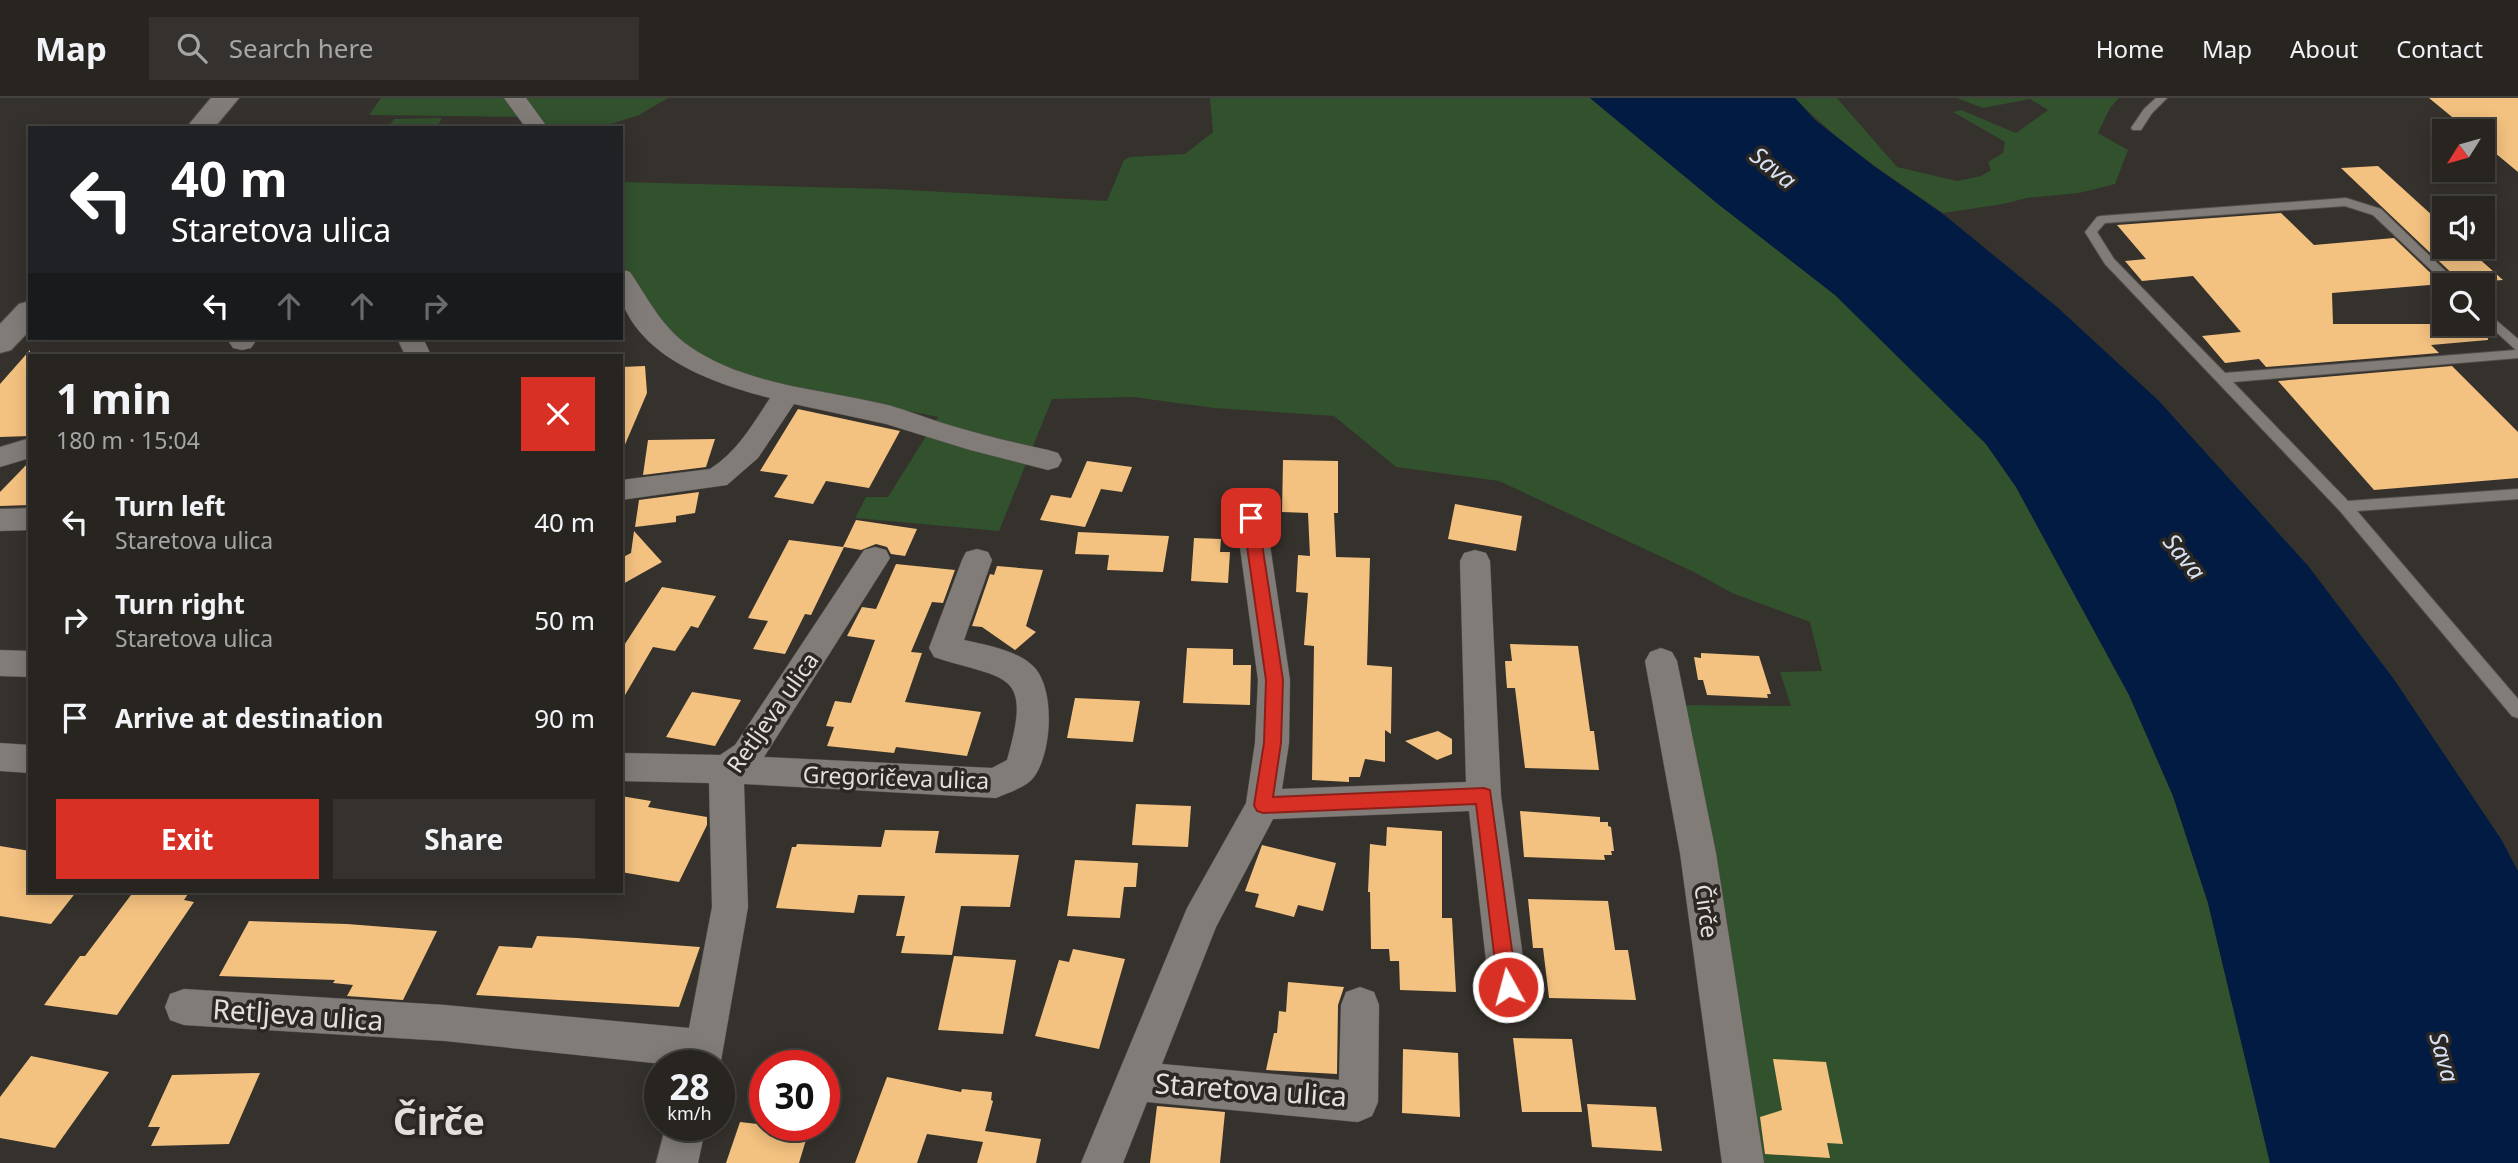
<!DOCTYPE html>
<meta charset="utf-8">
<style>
body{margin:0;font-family:"Noto Sans",sans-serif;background:#34312e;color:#f1f3f6;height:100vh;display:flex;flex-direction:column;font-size:26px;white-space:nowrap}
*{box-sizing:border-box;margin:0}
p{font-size:23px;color:#a5a5a5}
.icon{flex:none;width:38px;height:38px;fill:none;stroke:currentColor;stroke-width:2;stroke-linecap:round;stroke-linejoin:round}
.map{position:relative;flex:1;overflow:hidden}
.sheet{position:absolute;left:28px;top:256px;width:595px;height:539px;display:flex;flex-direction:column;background:#282521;border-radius:0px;box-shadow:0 4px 18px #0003,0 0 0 2px #44423f}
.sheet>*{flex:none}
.hud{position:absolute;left:28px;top:28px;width:595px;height:214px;border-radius:0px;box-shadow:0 4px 18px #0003,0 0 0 2px #44423f;background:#202124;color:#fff;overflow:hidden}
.needle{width:46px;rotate:233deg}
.fabs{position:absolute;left:2432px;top:21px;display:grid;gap:14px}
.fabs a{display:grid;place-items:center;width:63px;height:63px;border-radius:0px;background:#282521;box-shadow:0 4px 18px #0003,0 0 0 2px #44423f;font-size:35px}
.speed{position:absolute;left:644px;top:952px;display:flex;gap:14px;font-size:35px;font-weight:700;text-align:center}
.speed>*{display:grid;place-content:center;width:91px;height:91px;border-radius:50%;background:#282521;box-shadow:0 4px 18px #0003,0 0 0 2px #44423f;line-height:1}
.speed small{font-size:18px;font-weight:400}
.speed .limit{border:10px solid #d22;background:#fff;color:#111}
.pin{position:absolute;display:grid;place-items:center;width:60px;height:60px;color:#fff;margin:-30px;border-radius:14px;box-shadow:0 4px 10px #0006}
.me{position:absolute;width:77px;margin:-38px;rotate:353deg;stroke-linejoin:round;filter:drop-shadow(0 0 5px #0008)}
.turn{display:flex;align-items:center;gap:24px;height:147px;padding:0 28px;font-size:32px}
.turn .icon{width:91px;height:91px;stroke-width:2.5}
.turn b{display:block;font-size:49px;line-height:60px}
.lanes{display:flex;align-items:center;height:66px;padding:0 28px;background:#0003;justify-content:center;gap:35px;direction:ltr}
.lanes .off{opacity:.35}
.round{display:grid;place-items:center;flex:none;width:74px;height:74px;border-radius:0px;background:#34312e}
.head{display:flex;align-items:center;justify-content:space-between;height:119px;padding:0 28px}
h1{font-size:42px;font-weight:700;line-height:52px}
.button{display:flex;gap:14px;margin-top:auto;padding:14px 28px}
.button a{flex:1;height:80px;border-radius:0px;background:#d93025;color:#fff;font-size:28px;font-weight:700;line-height:80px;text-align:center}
.button a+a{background:#34312e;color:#f1f3f6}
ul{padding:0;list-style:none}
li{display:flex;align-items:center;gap:21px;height:98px;padding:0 28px}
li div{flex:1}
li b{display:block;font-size:26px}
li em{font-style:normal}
header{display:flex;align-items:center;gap:42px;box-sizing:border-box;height:98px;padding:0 35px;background:#282521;border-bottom:2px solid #44423f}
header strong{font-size:33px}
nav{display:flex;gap:38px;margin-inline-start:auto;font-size:24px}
.search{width:490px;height:63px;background:#34312e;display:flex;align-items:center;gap:18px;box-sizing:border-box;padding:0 24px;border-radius:0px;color:#a5a5a5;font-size:26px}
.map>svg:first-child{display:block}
.green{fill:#32512d}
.water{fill:#021b42}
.building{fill:#f4c280}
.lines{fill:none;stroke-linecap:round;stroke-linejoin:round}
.service-casing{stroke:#53504c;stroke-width:2}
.minor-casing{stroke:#53504c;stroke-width:1}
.tertiary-casing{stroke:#53504c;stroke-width:2}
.service{fill:#817c77;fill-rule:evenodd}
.minor{fill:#817c77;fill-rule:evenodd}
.tertiary{fill:#817c77;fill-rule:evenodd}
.route{fill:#d93025;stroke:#8d1f18;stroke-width:2}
.labels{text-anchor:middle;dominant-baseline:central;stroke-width:7;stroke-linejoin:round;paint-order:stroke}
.street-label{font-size:23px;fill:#e2dfdc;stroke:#2b2722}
.water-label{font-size:24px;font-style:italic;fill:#d7e2f4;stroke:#2b2722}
.near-street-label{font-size:28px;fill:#e2dfdc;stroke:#2b2722}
.near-district-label{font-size:37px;font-weight:bold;fill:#e2dfdc;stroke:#2b2722}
</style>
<header>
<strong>Map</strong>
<div class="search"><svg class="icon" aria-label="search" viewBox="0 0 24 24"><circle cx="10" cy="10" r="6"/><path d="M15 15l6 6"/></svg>Search here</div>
<nav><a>Home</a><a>Map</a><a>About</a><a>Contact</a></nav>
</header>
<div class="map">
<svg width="2518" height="1065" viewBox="0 0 2518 1065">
<rect width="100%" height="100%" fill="#35312c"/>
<!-- green -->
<g class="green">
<polygon points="381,0 510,0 521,19 369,17"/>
<polygon points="525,0 668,0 639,17 599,30 543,30"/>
<polygon points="1210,0 1590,0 1718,106 1835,197 1871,230 1986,346 2016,389 2129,597 2173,698 2208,805 2270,1065 1752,1065 1681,607 1791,608 1780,574 1822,573 1810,524 1732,495 1694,474 1499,383 1396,369 1334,318 1214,310 1133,299 1052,301 999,433 855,420 866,399 888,399 938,319 757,281 691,254 662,232 621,164 621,84 888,91 1107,103 1124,62 1130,59 1185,56 1213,34"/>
<path d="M1795 0H1837L1897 69 1957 83 1981 78 1991 72 1988 64 2003 55 2005 44 1953 14 1961 12 2016 35 2048 12 2030 1 1983 10 1957 0H2119L2110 10 2098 35 2128 52 2115 86 2079 95 2027 100 2003 106 1943 115C1892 80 1838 45 1795 0Z"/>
<polygon points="442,20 436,30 388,30 394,21"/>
</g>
<!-- water -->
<polygon class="water" points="1590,0 1795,0 1815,22 1875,69 1943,116 2057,209 2159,303 2309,469 2393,580 2501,741 2518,773 2518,1065 2270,1065 2208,805 2173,698 2129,597 2016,389 1986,346 1835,197 1718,106"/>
<!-- building -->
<g class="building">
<polygon points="2429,0 2518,0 2518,74 2483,45 2483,33 2469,33"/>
<polygon points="2378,68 2445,129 2445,149 2466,149 2503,182 2462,185 2341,70"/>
<polygon points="2281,115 2314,147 2394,140 2442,186 2332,195 2333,226 2483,226 2487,229 2488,242 2431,247 2439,255 2266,269 2259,261 2225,265 2202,238 2241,234 2193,178 2142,183 2125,163 2146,161 2117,127"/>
<polygon points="30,252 30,338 0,339 0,286"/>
<polygon points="645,268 647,295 621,356 621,269"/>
<polygon points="2452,268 2518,334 2518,380 2374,392 2278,283"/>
<polygon points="798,311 900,333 869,390 826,383 813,406 774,399 788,377 760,373"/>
<polygon points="715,341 706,369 643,377 648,342"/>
<polygon points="1283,362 1338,363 1338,415 1334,415 1336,459 1370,460 1367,567 1392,569 1391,636 1385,632 1385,664 1365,661 1360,679 1349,679 1349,684 1312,682 1314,548 1304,547 1308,495 1296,494 1298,457 1310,458 1308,415 1282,414"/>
<polygon points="30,363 30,407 0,408 0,394"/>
<polygon points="1087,363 1132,369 1122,394 1101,391 1085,429 1040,422 1051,397 1071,400"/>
<polygon points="699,394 695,415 676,418 676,424 635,429 639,402"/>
<polygon points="1455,406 1522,418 1516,453 1448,441"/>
<polygon points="856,422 917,431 905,458 891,456 887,449 876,446 861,452 844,449 811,517 805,516 785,556 753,551 768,523 748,520 789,442 843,449"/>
<polygon points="634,433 662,464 621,487 621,460 631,455"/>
<polygon points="1078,434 1169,438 1163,474 1107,472 1109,457 1075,456"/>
<polygon points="1194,440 1221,441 1220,454 1230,454 1228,485 1191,483"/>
<polygon points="896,466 955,472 943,505 932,504 911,554 922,555 905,604 981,614 967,658 896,649 894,655 827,648 834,629 826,628 835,603 851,605 875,542 847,538 862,509 876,511"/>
<polygon points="997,468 1043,472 1026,528 1036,534 1015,552 982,529 972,528 990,476 994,477"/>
<polygon points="662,489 716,498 698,530 691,528 675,553 653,549 621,604 621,552"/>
<polygon points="1510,546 1578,548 1590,633 1594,633 1599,672 1525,670 1515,590 1507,590 1506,578 1505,563 1512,563"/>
<polygon points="1187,550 1233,551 1233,567 1251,567 1250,607 1183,605"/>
<polygon points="1701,555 1759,558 1771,596 1767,596 1768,600 1707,597 1703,582 1698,582 1694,559 1701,560"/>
<polygon points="692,594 741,602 715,648 666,639"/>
<polygon points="1075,600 1140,603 1133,644 1067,640"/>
<polygon points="1438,633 1452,641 1452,656 1437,662 1405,643"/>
<polygon points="621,698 651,703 648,709 707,719 707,727 679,784 621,774"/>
<polygon points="1136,706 1191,708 1188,749 1132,747"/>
<polygon points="1520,713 1600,719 1600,724 1608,724 1608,728 1611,729 1614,753 1611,753 1612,757 1604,757 1605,762 1524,759"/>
<polygon points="1387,729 1442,733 1442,820 1452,820 1456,894 1400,892 1399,863 1390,863 1389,851 1371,851 1370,794 1368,794 1370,746 1386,748"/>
<polygon points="885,732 939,733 935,755 1019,757 1010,809 961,808 952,857 901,855 905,838 896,838 905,798 858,797 854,815 776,810 792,749 796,749 797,746 881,749"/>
<polygon points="1262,747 1336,765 1323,813 1298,807 1294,819 1255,809 1259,796 1245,793"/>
<polygon points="0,748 30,753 30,793 77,793 51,826 0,818"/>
<polygon points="1075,762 1138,765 1136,789 1124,789 1120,820 1067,818"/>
<polygon points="134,793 190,793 184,802 194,804 117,917 44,907 80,858 85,858"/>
<polygon points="1528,801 1608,803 1615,852 1628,852 1636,902 1549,900 1543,850 1533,850"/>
<polygon points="249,823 347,826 437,833 403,902 347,898 353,887 333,885 335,882 219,878"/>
<polygon points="537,838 577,840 700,849 679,909 476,897 499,848 532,850"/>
<polygon points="1073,851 1125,861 1099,951 1035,938 1059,862 1069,864"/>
<polygon points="954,858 1016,862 1003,936 938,932"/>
<polygon points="1288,884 1344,889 1338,907 1337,976 1266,972 1274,935 1277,935 1279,913 1286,914"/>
<polygon points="1513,940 1572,941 1582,1014 1522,1014"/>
<polygon points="1403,951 1458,955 1460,1019 1402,1015"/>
<polygon points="31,958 109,974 55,1050 0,1040 0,999"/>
<polygon points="1773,961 1826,964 1843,1046 1827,1045 1830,1060 1765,1056 1760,1019 1782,1012"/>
<polygon points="260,975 229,1046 151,1048 160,1029 148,1029 172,977"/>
<polygon points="887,979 961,994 962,991 992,994 991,1002 993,1003 985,1033 1041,1041 1036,1065 977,1065 983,1044 927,1036 917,1065 855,1065"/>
<polygon points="1587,1006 1656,1009 1662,1053 1592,1049"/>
<polygon points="1157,1008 1225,1014 1220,1065 1150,1065"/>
<polygon points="740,1024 809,1032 799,1065 726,1065"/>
</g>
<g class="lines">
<defs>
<g id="service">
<polygon points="2156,0 2167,0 2152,15 2141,32 2133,32 2131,30 2144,11"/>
<polygon points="2346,100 2381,111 2460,187 2447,187 2373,117 2345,108 2105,125 2097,134 2114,161 2225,275 2516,252 2483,222 2483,211 2518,241 2518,260 2233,284 2348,403 2518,391 2518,401 2357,413 2518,601 2518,620 2512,618 2340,413 2105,166 2085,134 2097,119 2101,118"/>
</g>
<g id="minor">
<polygon points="504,0 526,0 548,30 526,30"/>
<path d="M621 171 630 174C649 202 661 228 689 248 746 288 823 291 888 307 909 313 929 321 949 327 982 337 1015 345 1048 352L1058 355 1062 362 1058 369 1048 372 970 352 886 326 794 306 758 360 727 387 621 402V382L710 371C737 354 753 326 770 300 716 286 644 262 622 204 619 195 621 181 621 171Z"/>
<polygon points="232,240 258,240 251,250 242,252 233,250 229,244"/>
<polygon points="397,240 423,240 431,257 405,257"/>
<polygon points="30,340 30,360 0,369 0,349"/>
<polygon points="1251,409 1261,412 1266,420 1290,582 1289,645 1282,691 1466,684 1460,463 1464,455 1475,452 1486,455 1490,463 1501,698 1527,889 1521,902 1508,907 1495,902 1489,889 1469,713 1273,721 1216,829 1162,966 1339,982 1341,907 1346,894 1360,889 1374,894 1379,907 1378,1004 1372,1018 1358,1024 1147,1004 1123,1065 1081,1065 1187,810 1246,705 1255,645 1258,582 1236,420 1241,412"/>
<polygon points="30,410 30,432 0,433 0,411"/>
<path d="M875 449 886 452 890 460 764 659 992 670 1007 662C1033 571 1007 583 934 559L929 550 962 462 966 454 977 451 988 454 992 462 964 542C985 547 1019 552 1035 570 1055 593 1052 654 1034 679 1027 689 1007 695 996 700L744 686 748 809 719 974V968H682L445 943 184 927 170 922 165 909 170 896 184 891 445 907 689 930 712 809 709 685 621 683V655L720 657 735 647 864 452Z"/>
<polygon points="1661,550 1672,554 1677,563 1716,755 1764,1065 1722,1065 1680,755 1645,563 1650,554"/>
<polygon points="0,552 30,553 30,579 0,578"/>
<polygon points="0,645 30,647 30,675 0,673"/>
<polygon points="666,1027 706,1027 698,1065 656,1065"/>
</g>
<g id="tertiary">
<polygon points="211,0 239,0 214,30 186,30"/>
<polygon points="30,203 30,232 11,252 0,255 0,226 19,206"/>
</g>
</defs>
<!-- service casing -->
<use href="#service" class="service-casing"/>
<!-- minor casing -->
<use href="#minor" class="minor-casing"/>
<!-- tertiary casing -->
<use href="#tertiary" class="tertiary-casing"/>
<!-- service -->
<use href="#service" class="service"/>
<!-- minor -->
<use href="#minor" class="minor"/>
<!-- tertiary -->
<use href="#tertiary" class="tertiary"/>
</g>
<!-- route -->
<polygon class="route" points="1251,414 1258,420 1283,582 1281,645 1273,699 1484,690 1490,692 1517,889 1514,895 1508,898 1501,895 1498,889 1476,706 1263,715 1257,713 1254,707 1264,645 1266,582 1243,420"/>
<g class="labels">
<!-- street labels -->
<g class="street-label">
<text transform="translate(772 614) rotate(-55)">Retljeva ulica</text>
<text transform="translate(896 679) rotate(2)">Gregoričeva ulica</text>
<text transform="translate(1707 813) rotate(82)">Čirče</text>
</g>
<!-- water labels -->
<g class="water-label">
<text transform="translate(1774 69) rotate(39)">Sava</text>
<text transform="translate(2185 458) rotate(51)">Sava</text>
<text transform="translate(2445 959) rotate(74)">Sava</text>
</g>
<!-- near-street labels -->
<g class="near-street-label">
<text transform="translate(298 916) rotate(4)">Retljeva ulica</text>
<text transform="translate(1251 991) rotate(4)">Staretova ulica</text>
</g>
<!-- near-district labels -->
<g class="near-district-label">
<text x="439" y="1022">Čirče</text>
</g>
</g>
</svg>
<div class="fabs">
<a><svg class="needle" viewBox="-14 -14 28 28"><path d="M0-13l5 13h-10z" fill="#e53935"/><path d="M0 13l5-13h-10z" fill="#a5a5a5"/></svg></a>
<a><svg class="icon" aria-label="sound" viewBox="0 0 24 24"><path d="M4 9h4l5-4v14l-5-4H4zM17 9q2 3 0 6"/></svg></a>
<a><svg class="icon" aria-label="search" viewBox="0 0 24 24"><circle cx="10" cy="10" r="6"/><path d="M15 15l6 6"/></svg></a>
</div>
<div class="speed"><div>28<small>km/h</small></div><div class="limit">30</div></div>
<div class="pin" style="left:1251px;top:420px;background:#d93025"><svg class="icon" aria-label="arrive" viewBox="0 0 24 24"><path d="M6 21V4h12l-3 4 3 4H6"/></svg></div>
<svg class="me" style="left:1508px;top:889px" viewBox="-20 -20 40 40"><circle r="17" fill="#d93025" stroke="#fff" stroke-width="3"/><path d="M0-11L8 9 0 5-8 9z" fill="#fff"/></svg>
<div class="hud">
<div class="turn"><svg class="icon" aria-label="left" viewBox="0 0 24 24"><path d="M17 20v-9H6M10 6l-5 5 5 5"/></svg><div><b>40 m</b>Staretova ulica</div></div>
<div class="lanes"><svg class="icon" aria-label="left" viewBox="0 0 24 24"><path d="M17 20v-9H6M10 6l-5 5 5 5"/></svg><svg class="icon off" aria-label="ahead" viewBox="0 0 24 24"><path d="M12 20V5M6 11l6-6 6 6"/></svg><svg class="icon off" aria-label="ahead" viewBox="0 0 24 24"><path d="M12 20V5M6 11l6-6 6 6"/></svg><svg class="icon off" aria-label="right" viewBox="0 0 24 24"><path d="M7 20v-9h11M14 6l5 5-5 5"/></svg></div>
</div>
<section class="sheet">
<div class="head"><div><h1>1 min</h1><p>180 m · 15:04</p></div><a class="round" style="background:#d93025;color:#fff"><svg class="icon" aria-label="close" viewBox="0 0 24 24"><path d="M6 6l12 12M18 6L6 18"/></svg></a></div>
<ul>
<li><svg class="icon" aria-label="left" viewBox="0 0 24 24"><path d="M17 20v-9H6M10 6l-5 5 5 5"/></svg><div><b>Turn left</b><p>Staretova ulica</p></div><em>40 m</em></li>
<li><svg class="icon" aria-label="right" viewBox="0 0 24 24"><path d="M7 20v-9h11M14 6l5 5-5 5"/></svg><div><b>Turn right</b><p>Staretova ulica</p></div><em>50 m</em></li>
<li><svg class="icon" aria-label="arrive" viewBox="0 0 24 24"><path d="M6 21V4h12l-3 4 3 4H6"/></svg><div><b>Arrive at destination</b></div><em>90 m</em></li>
</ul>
<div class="button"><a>Exit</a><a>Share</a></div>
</section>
</div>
